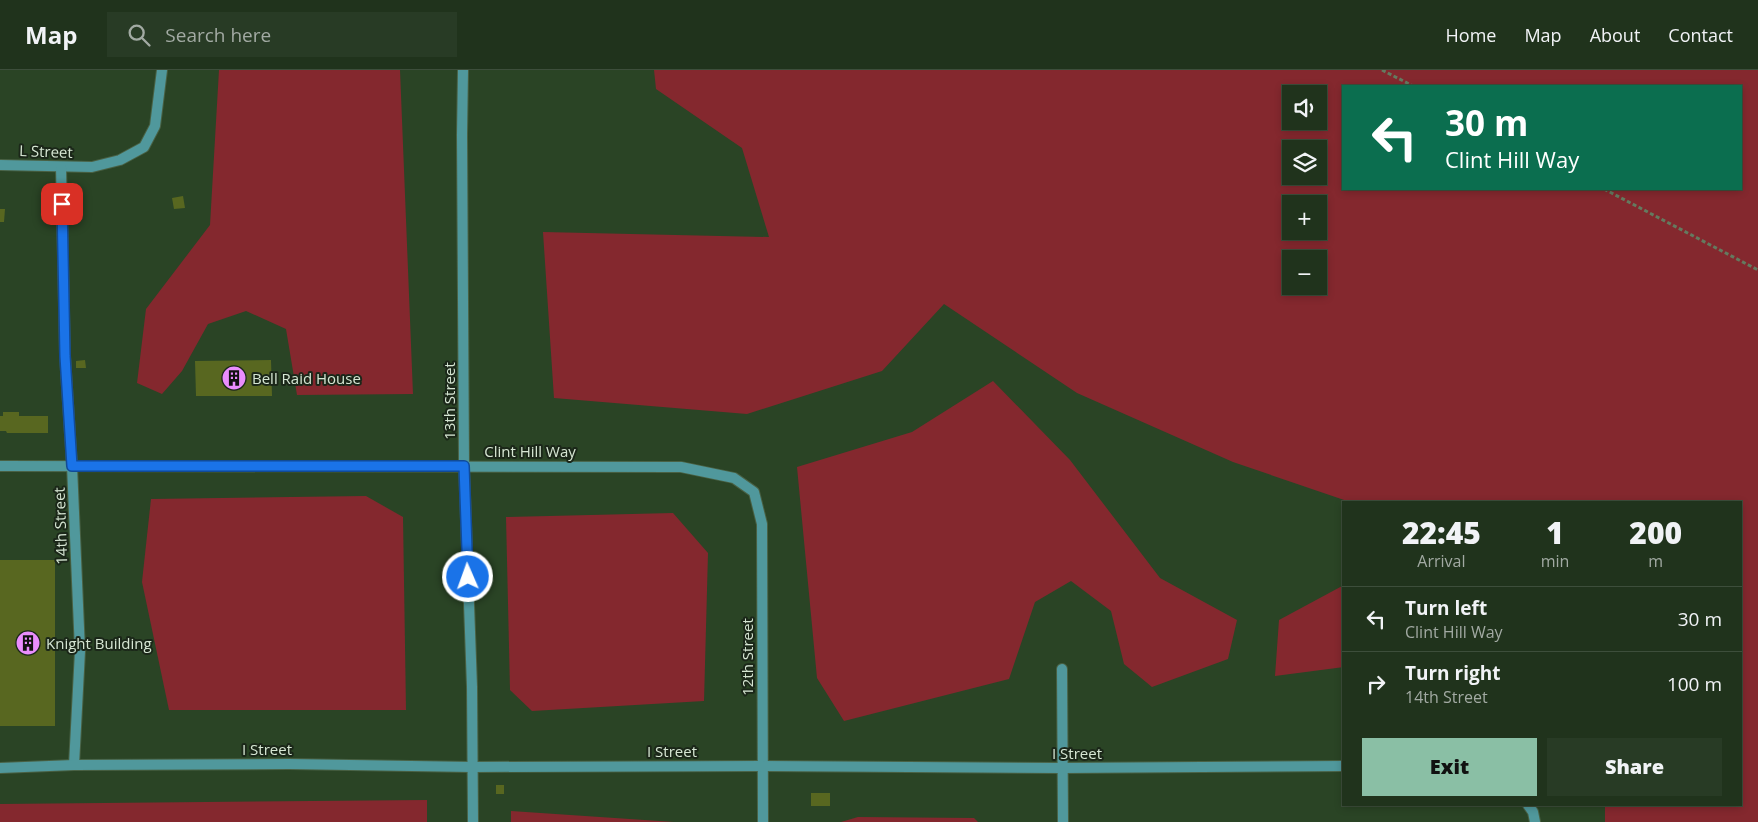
<!DOCTYPE html>
<meta charset="utf-8">
<style>
body{margin:0;font-family:"Open Sans",sans-serif;background:#283b25;color:#f1f3f6;height:100vh;display:flex;flex-direction:column;font-size:19px;white-space:nowrap}
*{box-sizing:border-box;margin:0}
p{font-size:16px;color:#a2aaa3}
.icon{flex:none;width:28px;height:28px;fill:none;stroke:currentColor;stroke-width:2;stroke-linecap:round;stroke-linejoin:round}
.map{position:relative;flex:1;overflow:hidden}
.details{position:absolute;left:1342px;top:431px;width:400px;height:305px;display:flex;flex-direction:column;background:#20331c;border-radius:0px;box-shadow:0 2px 8px #0003,0 0 0 1px #3d4e3b}
.details>*{flex:none}
.hud{position:absolute;left:1342px;top:15px;width:400px;height:105px;border-radius:0px;box-shadow:0 2px 8px #0003,0 0 0 1px #3d4e3b;background:#0b6e4f;color:#fff;overflow:hidden}
.fabs{position:absolute;left:1282px;top:15px;display:grid;gap:10px}
.fabs a{display:grid;place-items:center;width:45px;height:45px;border-radius:0px;background:#20331c;box-shadow:0 2px 8px #0003,0 0 0 1px #3d4e3b;font-size:25px}
.pin{position:absolute;display:grid;place-items:center;width:42px;height:42px;color:#fff;margin:-21px;border-radius:10px;box-shadow:0 2px 8px #0006}
.me{position:absolute;width:55px;margin:-28px;rotate:358deg;stroke-linejoin:round;filter:drop-shadow(0 0 4px #0008)}
.turn{display:flex;align-items:center;gap:18px;height:105px;padding:0 20px;font-size:22px}
.turn .icon{width:65px;height:65px;stroke-width:2.5}
.turn b{display:block;font-size:35px;line-height:42px}
.eta{display:flex;justify-content:space-evenly;align-items:center;height:85px;text-align:center}
.eta b{font-size:30px;font-weight:800;line-height:35px}
.button{display:flex;gap:10px;margin-top:auto;padding:10px 20px}
.button a{flex:1;height:58px;border-radius:0px;background:#8abfa5;color:#111;font-size:20px;font-weight:800;line-height:58px;text-align:center}
.button a+a{background:#283b25;color:#f1f3f6}
ul{padding:0;list-style:none}
li{display:flex;align-items:center;gap:15px;height:65px;padding:0 20px;border-top:1px solid #3d4e3b}
li div{flex:1}
li b{display:block;font-size:19px}
li em{font-style:normal}
header{display:flex;align-items:center;gap:30px;box-sizing:border-box;height:70px;padding:0 25px;background:#20331c;border-bottom:1px solid #3d4e3b}
header strong{font-size:24px}
nav{display:flex;gap:28px;margin-inline-start:auto;font-size:18px}
.search{width:350px;height:45px;background:#283b25;display:flex;align-items:center;gap:12px;box-sizing:border-box;padding:0 18px;border-radius:0px;color:#a2aaa3;font-size:19px}
.map>svg:first-child{display:block}
.green{fill:#84282e;fill-rule:evenodd}
.building{fill:#586720}
.lines{fill:none;stroke-linecap:round;stroke-linejoin:round}
.service-casing{stroke:#496144;stroke-width:12}
.path{stroke:#647a5f;stroke-width:3;stroke-dasharray:4 2.5;stroke-linecap:butt}
.service{stroke:#50989c;stroke-width:10}
.route-casing{stroke:#114b97;stroke-width:12}
.route{stroke:#1a73e8;stroke-width:9}
.labels{text-anchor:middle;dominant-baseline:central;stroke-width:4;stroke-linejoin:round;paint-order:stroke}
.street-label{font-size:15px;fill:#d6e6d3;stroke:#1b2719}
.poi-label{font-size:15px;fill:#d6e6d3;stroke:#1b2719;text-anchor:start}
</style>
<header>
<strong>Map</strong>
<div class="search"><svg class="icon" aria-label="search" viewBox="0 0 24 24"><circle cx="10" cy="10" r="6"/><path d="M15 15l6 6"/></svg>Search here</div>
<nav><a>Home</a><a>Map</a><a>About</a><a>Contact</a></nav>
</header>
<div class="map">
<svg width="1758" height="752" viewBox="0 0 1758 752">
<rect width="100%" height="100%" fill="#2a4425"/>
<!-- green -->
<g class="green">
<polygon points="219,0 400,0 413,324 297,325 286,259 246,241 208,254 182,301 162,324 137,313 146,239 210,155"/>
<path d="M654 0H1758V752H1605V735H1741V432H1350L1233 392 1077 323 944 234 882 301 747 344 554 328 543 162 769 167 742 78 656 19ZM1741 16V119H1344V16ZM1291 24H1319V51H1291ZM1291 79H1319V106H1291ZM1291 134H1319V161H1291ZM1291 189H1319V216H1291Z"/>
<polygon points="993,311 1070,390 1160,508 1237,550 1228,589 1152,617 1124,594 1111,541 1071,511 1035,532 1009,609 844,651 817,608 797,397 912,362"/>
<polygon points="366,426 403,447 406,640 169,640 142,512 151,429"/>
<polygon points="673,443 708,483 704,631 532,641 510,620 506,447"/>
<polygon points="1344,515 1344,597 1275,606 1279,550"/>
<polygon points="427,730 427,752 0,752 0,734"/>
<polygon points="511,741 674,752 511,752"/>
<polygon points="858,747 974,748 978,752 841,752"/>
</g>
<!-- building -->
<g class="building">
<polygon points="183,126 185,138 174,139 172,128"/>
<polygon points="0,139 5,139 4,152 0,152"/>
<polygon points="85,290 86,298 76,298 76,291"/>
<polygon points="271,290 272,326 196,326 195,291"/>
<polygon points="3,342 19,342 19,346 48,346 48,363 7,363 6,361 0,361 0,346 3,346"/>
<rect x="0" y="490" width="55" height="166"/>
<rect x="496" y="715" width="8" height="9"/>
<rect x="811" y="723" width="19" height="13"/>
</g>
<g class="lines">
<defs>
<g id="service">
<polyline points="463,0 462,65 464,396 472,617 473,752"/>
<polyline points="0,95 92,97 120,90 144,77 155,56 162,0"/>
<polyline points="61,97 65,286 72,396 80,581 74,695"/>
<polyline points="0,396 681,397 734,408 754,422 762,454 763,752"/>
<polyline points="1062,599 1063,752"/>
<polyline points="0,698 74,695 289,694 472,697 762,696 1063,698 1344,696"/>
<polyline points="1528,735 1533,742 1535,752"/>
</g>
</defs>
<!-- service casing -->
<use href="#service" class="service-casing"/>
<!-- path -->
<g class="path">
<polyline points="1382,0 1413,16"/>
<polyline points="1604,119 1758,200"/>
</g>
<!-- service -->
<use href="#service" class="service"/>
</g>
<g class="lines">
<defs>
<polyline id="route" points="62,134 65,286 72,396 464,396 468,507"/>
</defs>
<!-- route casing -->
<use href="#route" class="route-casing"/>
<!-- route -->
<use href="#route" class="route"/>
</g>
<!-- icons -->
<defs>
<symbol id="building-disc" viewBox="-11 -11 22 22"><circle r="9.5" fill="#ea8dfd" stroke="#1b2719"/><path d="M-4-6H4V6H1V3H-1V6H-4ZM-2.5-4.3h1.7v1.8h-1.7ZM.8-4.3h1.7v1.8H.8ZM-2.5-1h1.7V.8h-1.7ZM.8-1h1.7V.8H.8Z" fill="#111"/></symbol>
</defs>
<g fill-rule="evenodd">
<use href="#building-disc" x="220" y="294" width="28" height="28"/>
<use href="#building-disc" x="14" y="559" width="28" height="28"/>
</g>
<g class="labels">
<!-- street labels -->
<g class="street-label">
<text transform="translate(46 81) rotate(2)">L Street</text>
<text transform="translate(449 331) rotate(-90)">13th Street</text>
<text x="530" y="381">Clint Hill Way</text>
<text transform="translate(60 456) rotate(-92)">14th Street</text>
<text transform="translate(747 587) rotate(-90)">12th Street</text>
<text x="267" y="679">I Street</text>
<text x="672" y="681">I Street</text>
<text x="1077" y="683">I Street</text>
</g>
<!-- poi labels -->
<g class="poi-label">
<text x="252" y="308">Bell Raid House</text>
<text x="46" y="573">Knight Building</text>
</g>
</g>
</svg>
<div class="fabs">
<a><svg class="icon" aria-label="sound" viewBox="0 0 24 24"><path d="M4 9h4l5-4v14l-5-4H4zM17 9q2 3 0 6"/></svg></a>
<a><svg class="icon" aria-label="layers" viewBox="0 0 24 24"><path d="M12 4l9 5-9 5-9-5zM3 14l9 5 9-5"/></svg></a>
<a>+</a>
<a>−</a>
</div>
<div class="pin" style="left:62px;top:134px;background:#d93025"><svg class="icon" aria-label="arrive" viewBox="0 0 24 24"><path d="M6 21V4h12l-3 4 3 4H6"/></svg></div>
<svg class="me" style="left:468px;top:507px" viewBox="-20 -20 40 40"><circle r="17" fill="#1a73e8" stroke="#fff" stroke-width="3"/><path d="M0-11L8 9 0 5-8 9z" fill="#fff"/></svg>
<div class="hud">
<div class="turn"><svg class="icon" aria-label="left" viewBox="0 0 24 24"><path d="M17 20v-9H6M10 6l-5 5 5 5"/></svg><div><b>30 m</b>Clint Hill Way</div></div>
</div>
<section class="details">
<div class="eta">
<div><b>22:45</b><p>Arrival</p></div>
<div><b>1</b><p>min</p></div>
<div><b>200</b><p>m</p></div>
</div>
<ul>
<li><svg class="icon" aria-label="left" viewBox="0 0 24 24"><path d="M17 20v-9H6M10 6l-5 5 5 5"/></svg><div><b>Turn left</b><p>Clint Hill Way</p></div><em>30 m</em></li>
<li><svg class="icon" aria-label="right" viewBox="0 0 24 24"><path d="M7 20v-9h11M14 6l5 5-5 5"/></svg><div><b>Turn right</b><p>14th Street</p></div><em>100 m</em></li>
</ul>
<div class="button"><a>Exit</a><a>Share</a></div>
</section>
</div>
